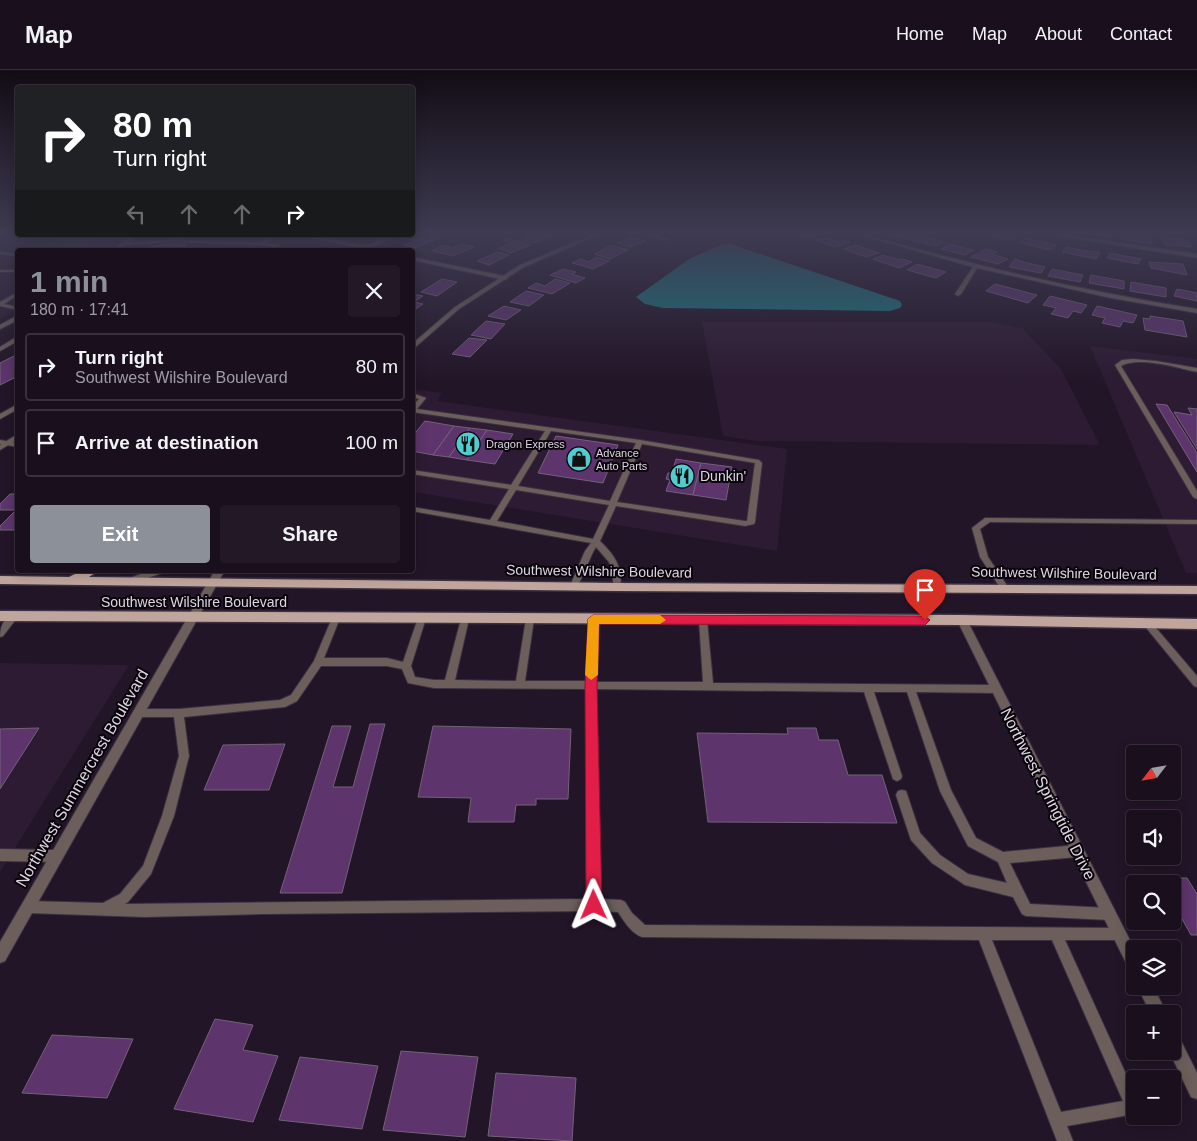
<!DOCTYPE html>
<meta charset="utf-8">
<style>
body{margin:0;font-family:Helvetica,sans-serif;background:#231926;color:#f1f3f6;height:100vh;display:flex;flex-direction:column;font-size:19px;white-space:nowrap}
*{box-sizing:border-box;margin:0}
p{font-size:16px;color:#9f9da4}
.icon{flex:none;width:28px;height:28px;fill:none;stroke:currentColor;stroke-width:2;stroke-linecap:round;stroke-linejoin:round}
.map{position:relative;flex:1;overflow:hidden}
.sheet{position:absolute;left:15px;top:178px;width:400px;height:325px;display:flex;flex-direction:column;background:#1a101d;border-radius:5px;box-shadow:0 2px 12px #0003,0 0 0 1px #38303b}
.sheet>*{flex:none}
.hud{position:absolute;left:15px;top:15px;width:400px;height:152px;border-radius:5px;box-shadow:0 2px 12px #0003,0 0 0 1px #38303b;background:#202124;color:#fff;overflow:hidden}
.needle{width:32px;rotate:239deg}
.tools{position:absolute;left:1126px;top:675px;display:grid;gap:10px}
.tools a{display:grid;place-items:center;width:55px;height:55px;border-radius:5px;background:#1a101d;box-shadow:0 2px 12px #0003,0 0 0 1px #38303b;font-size:25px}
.pin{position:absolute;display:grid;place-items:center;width:42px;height:42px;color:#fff;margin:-51px -21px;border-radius:50% 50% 50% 0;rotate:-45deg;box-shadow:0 0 5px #0007}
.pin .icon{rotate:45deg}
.me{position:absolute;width:55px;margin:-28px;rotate:359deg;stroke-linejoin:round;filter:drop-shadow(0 0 4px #0008)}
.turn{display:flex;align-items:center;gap:18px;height:105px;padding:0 15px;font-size:22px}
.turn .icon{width:65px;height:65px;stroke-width:2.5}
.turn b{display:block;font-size:35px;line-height:42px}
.lanes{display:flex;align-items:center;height:48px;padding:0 15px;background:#0003;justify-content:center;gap:25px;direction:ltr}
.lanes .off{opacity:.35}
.round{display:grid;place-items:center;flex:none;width:52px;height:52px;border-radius:5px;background:#231926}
.overview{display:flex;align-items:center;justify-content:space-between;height:85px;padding:0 15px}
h1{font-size:30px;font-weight:700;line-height:38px;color:#8c9099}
.button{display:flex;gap:10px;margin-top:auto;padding:10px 15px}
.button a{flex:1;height:58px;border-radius:5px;background:#8c9099;color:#fff;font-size:20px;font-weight:700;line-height:58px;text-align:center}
.button a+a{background:#231926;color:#f1f3f6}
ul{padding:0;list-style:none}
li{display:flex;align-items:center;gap:15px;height:68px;margin:0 10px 8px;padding:0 5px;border:2px solid #38303b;border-radius:5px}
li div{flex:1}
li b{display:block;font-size:19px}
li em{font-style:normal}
header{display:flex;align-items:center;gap:30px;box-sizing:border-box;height:70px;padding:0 25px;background:#1a101d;border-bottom:1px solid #38303b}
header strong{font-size:24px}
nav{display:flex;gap:28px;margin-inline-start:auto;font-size:18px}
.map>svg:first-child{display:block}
.built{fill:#2c1b32}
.green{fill:#1e3504}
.water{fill:#19757c}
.building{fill:#5d346c;stroke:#726278}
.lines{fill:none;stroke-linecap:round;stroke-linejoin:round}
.service-casing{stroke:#3c3041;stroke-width:2}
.minor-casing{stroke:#3c3041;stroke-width:2}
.tertiary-casing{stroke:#3c3041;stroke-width:2}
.primary-casing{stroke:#3c3041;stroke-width:3}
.service{fill:#6c5f5b;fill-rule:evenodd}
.minor{fill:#6c5f5b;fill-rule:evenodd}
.tertiary{fill:#6c5f5b;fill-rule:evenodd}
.primary{fill:#bfa59c;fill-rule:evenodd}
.route{fill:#e11d48;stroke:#92132f}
.slow{fill:#f59e0b}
.labels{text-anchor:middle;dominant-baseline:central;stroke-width:4;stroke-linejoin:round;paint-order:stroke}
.far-poi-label{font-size:11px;fill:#dfd6e3;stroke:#09040b;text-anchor:start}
.poi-label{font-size:14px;fill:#dfd6e3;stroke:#09040b;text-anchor:start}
.street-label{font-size:14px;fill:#dfd6e3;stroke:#09040b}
.near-street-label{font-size:16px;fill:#dfd6e3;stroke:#09040b}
</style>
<header>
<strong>Map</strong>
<nav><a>Home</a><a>Map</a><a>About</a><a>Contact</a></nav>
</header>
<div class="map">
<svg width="1197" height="1071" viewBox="0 0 1197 1071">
<rect width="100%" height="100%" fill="#221527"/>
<!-- built -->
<g class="built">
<polygon points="0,163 17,163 18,165 125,165 106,180 18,180 17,239 0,249"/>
<polygon points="702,252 990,252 1022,258 1061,299 1100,375 756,371 723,366"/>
<polygon points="1090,276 1197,289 1197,503 1186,503"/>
<polygon points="412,319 442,323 437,331 787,379 777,481 413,422"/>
<polygon points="0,593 129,595 0,802"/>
</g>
<!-- green -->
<g class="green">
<polygon points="66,165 98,168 85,174 53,170"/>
<polygon points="49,172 50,172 82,175 72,180 35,178"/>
</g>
<!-- water -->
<polygon class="water" points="723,174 731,174 900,231 902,235 900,238 890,241 663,238 645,234 636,227 689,189"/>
<!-- building -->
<g class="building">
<polygon points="534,163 543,163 552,165 534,173 522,170"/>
<polygon points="793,163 819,163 822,164 809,168"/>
<polygon points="883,163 910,163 900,168"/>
<polygon points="1007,163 1018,166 1009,170 982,164"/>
<polygon points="1085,163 1112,163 1111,167"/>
<polygon points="1122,163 1152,167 1152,174 1121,169"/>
<polygon points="919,164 945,172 936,176 905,169"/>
<polygon points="429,165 440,167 415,178 404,175"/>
<polygon points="634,167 646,171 630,177 617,173"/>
<polygon points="1160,167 1186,169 1192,177 1166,175"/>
<polygon points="509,168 531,175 510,183 498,178 512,173 503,170"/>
<polygon points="825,168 834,171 840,169 850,172 835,177 816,170"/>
<polygon points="1026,168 1057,175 1049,180 1019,172"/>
<polygon points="184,172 186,177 179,180 150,180 149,177"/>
<polygon points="461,174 474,177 453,186 432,181 444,175 452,178"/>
<polygon points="950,174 974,180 965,185 941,179"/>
<polygon points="612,175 628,180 610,189 594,184"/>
<polygon points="856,175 879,183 866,187 844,179"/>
<polygon points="1066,177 1086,181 1100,182 1096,189 1062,182"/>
<polygon points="986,179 997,182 992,184 1008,189 998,194 971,187"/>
<polygon points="497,182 509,185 489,195 477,191"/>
<polygon points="1110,183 1141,189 1138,194 1107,188"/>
<polygon points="883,185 899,190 903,189 912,192 899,198 873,189"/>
<polygon points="597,187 609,191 593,199 572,193 581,189 588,192"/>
<polygon points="1015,189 1024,192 1045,197 1041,203 1009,197"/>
<polygon points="1149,192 1183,194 1187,205 1151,198"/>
<polygon points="917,194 946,202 936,208 907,200"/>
<polygon points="563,199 576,202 572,204 585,208 576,213 550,205"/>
<polygon points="1052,199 1083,205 1080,212 1048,206"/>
<polygon points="1091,205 1124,211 1124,219 1089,213"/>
<polygon points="442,209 457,212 437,226 421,222"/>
<polygon points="555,209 570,213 552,224 528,218 536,213 545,216"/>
<polygon points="1131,212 1166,218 1166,227 1130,221"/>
<polygon points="995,214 1037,225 1028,233 986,221"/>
<polygon points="1177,219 1197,223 1197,231 1174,226"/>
<polygon points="526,221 544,225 529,236 510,232"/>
<polygon points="412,224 423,226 414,232 423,234 416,239 412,238"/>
<polygon points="1050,226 1087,235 1081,243 1073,241 1068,248 1051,244 1056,238 1043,235"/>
<polygon points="504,236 521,240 506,250 488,246"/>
<polygon points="1097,236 1137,245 1133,253 1123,251 1120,257 1102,253 1105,248 1092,245"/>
<polygon points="1150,246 1183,251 1187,267 1145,260 1143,248 1150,249"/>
<polygon points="486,251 505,254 491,269 471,265"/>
<polygon points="469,268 487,270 470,287 452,284"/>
<polygon points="18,284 18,306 0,315 0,293"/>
<polygon points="1156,334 1167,335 1197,383 1197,402"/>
<polygon points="1188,338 1197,339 1197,379 1174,342 1192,345"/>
<polygon points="425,351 454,356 433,385 412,381 412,367"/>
<polygon points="454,356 470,358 449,387 433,385"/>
<polygon points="470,358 487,360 467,390 449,387"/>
<polygon points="487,360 513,364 495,394 467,390"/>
<polygon points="556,366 618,375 603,413 538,403"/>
<polygon points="676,389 701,393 693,425 666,421 670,410 666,409 668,403 672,403"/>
<polygon points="701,393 732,397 726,430 693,425"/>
<polygon points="10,424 18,424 18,456 14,460 0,460 0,456 16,440 0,440 0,434"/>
<polygon points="370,654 385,654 342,823 280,823 332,656 351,656 333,717 353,717"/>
<polygon points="433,656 571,659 568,729 536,729 536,735 516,735 514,752 468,752 471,728 418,727"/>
<polygon points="39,658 0,719 0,659"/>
<polygon points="787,658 816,658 819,670 838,670 848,705 882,705 897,753 708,752 697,663 788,664"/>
<polygon points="285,674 269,720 204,720 223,675"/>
<polygon points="1159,808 1187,808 1197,824 1197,865 1191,865 1172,831 1172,814 1163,814"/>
<polygon points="215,949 253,955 243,980 278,986 253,1052 174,1039"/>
<polygon points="52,965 133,969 107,1028 22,1023"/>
<polygon points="401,981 478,987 465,1067 383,1060"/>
<polygon points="300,987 378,996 362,1059 279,1050"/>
<polygon points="496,1003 576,1008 572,1071 488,1066"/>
</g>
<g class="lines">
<defs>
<g id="service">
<polygon points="271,165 276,165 267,173 279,175 271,180 266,180 272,176 263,175 171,172 124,175 122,174 124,173 171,170 262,173"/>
<polygon points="0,182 18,184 18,186 0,184"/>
<rect x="0" y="200" width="18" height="2"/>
<polygon points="18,222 18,225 4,234 18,237 18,240 0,236 0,232"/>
<polygon points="18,266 18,271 0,281 0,277"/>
<path d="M1133 289 1156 291 1197 298V302C1177 298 1140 286 1121 296L1197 421V429L1193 427 1115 295 1122 290Z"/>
<path d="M412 323 426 328 417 339 640 370 759 390 762 393 755 452 754 454 745 456 616 436 600 471C616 487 621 495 621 517L617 520 614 519 612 502 609 492 596 477 593 482 577 518H571L570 516 585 481 591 473 412 441V437L490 450 509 419 412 404V400L511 415 545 361 412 342V336L419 329 412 327ZM551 361 636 373 610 431 518 416ZM642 374 755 393 747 451H745L617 432ZM516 420 609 435 593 469 497 451Z"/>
<polygon points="18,334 18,339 0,349 0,344"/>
<polygon points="18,364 18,369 0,380 0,375"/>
<polygon points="985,448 1197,450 1197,454 990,452 980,459 988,487 1008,517 1004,520 1001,519 980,487 972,458"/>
<path d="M14 543 17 544 18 546 17 548 3 566 0 567C0 557 4 547 14 543Z"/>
<path d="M336 545 340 548 324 588H387L403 592 418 548 419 546H425L426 548 411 596 415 607 434 610H445L461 549 465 546 469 549 455 610 516 611 526 549 530 546 534 549 525 611H586L589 549 593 546 597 549 596 612H703L699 550 700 548H706L707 550 713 613 996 615 999 616 1001 619 999 622 996 623 916 622 951 720 976 768 1003 782 1077 775 1081 777 1083 781 1081 785 1077 787 1010 793 1030 834 1109 838 1113 840 1115 844 1113 848 1109 850 1026 846 1022 844 1013 827 965 815 932 793 911 770 896 725 898 721 902 720 906 721 920 763 940 785 968 804 1007 813 998 792 968 776 940 721 907 622H874L902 706 901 709 897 711 893 709 864 622 596 619 600 829 621 830 625 832 632 843 645 855 1119 858 1124 859 1125 864 1124 869 1119 870H1065L1135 1024V1044L1067 1056 1073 1071H1057L979 870 642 867C631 863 624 851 618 842L594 841 261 844 145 847 28 843 24 841 22 837 24 833 28 831 103 833 120 824 143 796 162 746 179 686 174 647H139L135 646 134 643 135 640 139 639H179L280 630 291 625 314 591 332 548ZM321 596H387L402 599 408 613 434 618 586 619 588 829 125 834 128 832 151 804 174 746 189 686 184 647 285 637 297 631ZM992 870H1052L1123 1031 1061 1042Z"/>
<polygon points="1147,550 1150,551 1197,606 1197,617 1194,616 1144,555 1143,553 1144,551"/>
<polygon points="0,779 56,780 60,782 62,786 60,790 56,792 0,791"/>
</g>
<g id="minor">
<polygon points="645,163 651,163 669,170 665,171"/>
<path d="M853 163H859C971 195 1083 221 1197 239V243L1111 228 977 198 961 224 958 226 955 224 973 197Z"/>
<polygon points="1044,163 1054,163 1197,184 1197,188 1046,164"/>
<polygon points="133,165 138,165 119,180 113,180"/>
<polygon points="297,165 307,165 367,176 392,165 398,165 372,177 381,180 367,179"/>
<polygon points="412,187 505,206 508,208 505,210 412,190"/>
<polygon points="18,245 18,250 0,259 0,255"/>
<polygon points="962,546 966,547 967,550 1135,880 1135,904 1130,901 957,550 958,547"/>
<polygon points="1137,916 1153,916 1167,944 1151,944"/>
<polygon points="1172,963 1178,965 1197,1003 1197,1029 1191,1027 1169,981 1172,981"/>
</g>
<g id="tertiary">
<polygon points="597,163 603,163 524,197 459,239 412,280 412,274 455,237 520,195"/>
<polygon points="0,370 18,373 18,377 0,374"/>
<polygon points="152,500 167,500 165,502 130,514 125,511 127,509"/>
<polygon points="215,500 225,500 5,891 0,893 0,872"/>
</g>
<g id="primary">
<polygon points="83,500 99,500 89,507 617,513 1197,516 1197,524 617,521 0,514 0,506 69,507"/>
<polygon points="0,541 962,545 1197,549 1197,559 962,555 0,551"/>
</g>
</defs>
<!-- service casing -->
<use href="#service" class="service-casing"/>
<!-- minor casing -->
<use href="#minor" class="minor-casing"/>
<!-- tertiary casing -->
<use href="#tertiary" class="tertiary-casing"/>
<!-- primary casing -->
<use href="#primary" class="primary-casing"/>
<!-- service -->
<use href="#service" class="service"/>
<!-- minor -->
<use href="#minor" class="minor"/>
<!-- tertiary -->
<use href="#tertiary" class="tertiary"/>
<!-- primary -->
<use href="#primary" class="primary"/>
</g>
<!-- sky -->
<linearGradient id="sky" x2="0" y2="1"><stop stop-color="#130c15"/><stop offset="0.52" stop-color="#3e3b52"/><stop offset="1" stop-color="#3e3b52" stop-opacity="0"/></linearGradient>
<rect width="1197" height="313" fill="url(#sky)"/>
<!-- route -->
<polygon class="route" points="593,545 925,546 930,550 925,555 599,554 597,615 602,835 599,841 594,843 588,841 586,835 585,615 588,549"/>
<!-- slow -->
<polygon class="slow" points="593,545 660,545 666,550 660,554 599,554 598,605 591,610 585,605 588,549"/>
<!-- icons -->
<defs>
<symbol id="restaurant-disc" viewBox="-11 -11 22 22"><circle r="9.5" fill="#52cdcf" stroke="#09040b"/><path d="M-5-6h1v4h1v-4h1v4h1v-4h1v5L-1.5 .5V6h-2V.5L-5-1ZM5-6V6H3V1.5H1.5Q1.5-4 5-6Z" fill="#111"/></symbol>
<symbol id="shop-disc" viewBox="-11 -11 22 22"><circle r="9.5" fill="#52cdcf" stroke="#09040b"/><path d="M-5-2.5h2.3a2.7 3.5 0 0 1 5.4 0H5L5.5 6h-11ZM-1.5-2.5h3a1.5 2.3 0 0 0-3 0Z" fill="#111"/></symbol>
</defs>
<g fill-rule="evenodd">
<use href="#restaurant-disc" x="454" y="360" width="28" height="28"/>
<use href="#shop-disc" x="565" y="375" width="28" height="28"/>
<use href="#restaurant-disc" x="668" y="392" width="28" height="28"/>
</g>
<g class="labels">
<!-- far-poi labels -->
<g class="far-poi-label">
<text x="486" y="374">Dragon Express</text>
<text x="596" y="383">Advance<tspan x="596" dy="13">Auto Parts</tspan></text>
</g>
<!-- poi labels -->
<g class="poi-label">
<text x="700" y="406">Dunkin'</text>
</g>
<!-- street labels -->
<g class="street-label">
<text transform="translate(599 501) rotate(1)">Southwest Wilshire Boulevard</text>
<text transform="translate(1064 503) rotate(1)">Southwest Wilshire Boulevard</text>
<text x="194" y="532">Southwest Wilshire Boulevard</text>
</g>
<!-- near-street labels -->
<g class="near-street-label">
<text transform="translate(82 708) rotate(-60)">Northwest Summercrest Boulevard</text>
<text transform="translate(1048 724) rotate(63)">Northwest Springtide Drive</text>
</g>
</g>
</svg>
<div class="tools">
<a><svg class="needle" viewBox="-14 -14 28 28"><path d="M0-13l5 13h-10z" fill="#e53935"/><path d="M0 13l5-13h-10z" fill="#9f9da4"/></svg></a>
<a><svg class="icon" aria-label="sound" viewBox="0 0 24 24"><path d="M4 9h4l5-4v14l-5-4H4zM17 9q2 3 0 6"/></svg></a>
<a><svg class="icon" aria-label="search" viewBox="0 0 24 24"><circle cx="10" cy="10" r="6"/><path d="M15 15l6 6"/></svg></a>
<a><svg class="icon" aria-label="layers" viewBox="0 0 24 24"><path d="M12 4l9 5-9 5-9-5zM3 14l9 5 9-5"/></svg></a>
<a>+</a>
<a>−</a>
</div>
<div class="pin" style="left:925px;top:550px;background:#d93025"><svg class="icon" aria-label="arrive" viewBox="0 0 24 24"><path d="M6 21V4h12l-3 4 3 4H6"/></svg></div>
<svg class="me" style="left:594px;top:835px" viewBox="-20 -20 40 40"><path d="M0-17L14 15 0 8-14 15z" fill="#e11d48" stroke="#fff" stroke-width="4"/></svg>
<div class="hud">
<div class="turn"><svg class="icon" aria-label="right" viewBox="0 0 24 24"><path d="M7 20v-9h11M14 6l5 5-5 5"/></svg><div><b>80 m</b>Turn right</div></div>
<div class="lanes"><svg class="icon off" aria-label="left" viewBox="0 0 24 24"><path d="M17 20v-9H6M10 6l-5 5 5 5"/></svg><svg class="icon off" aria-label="ahead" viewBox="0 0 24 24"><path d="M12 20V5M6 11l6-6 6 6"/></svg><svg class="icon off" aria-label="ahead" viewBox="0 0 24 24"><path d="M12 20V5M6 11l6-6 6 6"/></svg><svg class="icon" aria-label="right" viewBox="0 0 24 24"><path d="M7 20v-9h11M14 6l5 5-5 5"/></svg></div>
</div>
<section class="sheet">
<div class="overview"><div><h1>1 min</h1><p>180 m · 17:41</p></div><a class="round"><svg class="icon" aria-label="close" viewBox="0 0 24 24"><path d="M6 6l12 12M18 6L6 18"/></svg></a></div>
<ul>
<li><svg class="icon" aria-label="right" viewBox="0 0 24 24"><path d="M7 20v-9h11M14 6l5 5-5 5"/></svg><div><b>Turn right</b><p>Southwest Wilshire Boulevard</p></div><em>80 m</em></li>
<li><svg class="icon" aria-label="arrive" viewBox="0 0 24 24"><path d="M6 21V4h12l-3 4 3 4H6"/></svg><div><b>Arrive at destination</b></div><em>100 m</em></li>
</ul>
<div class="button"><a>Exit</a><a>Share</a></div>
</section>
</div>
